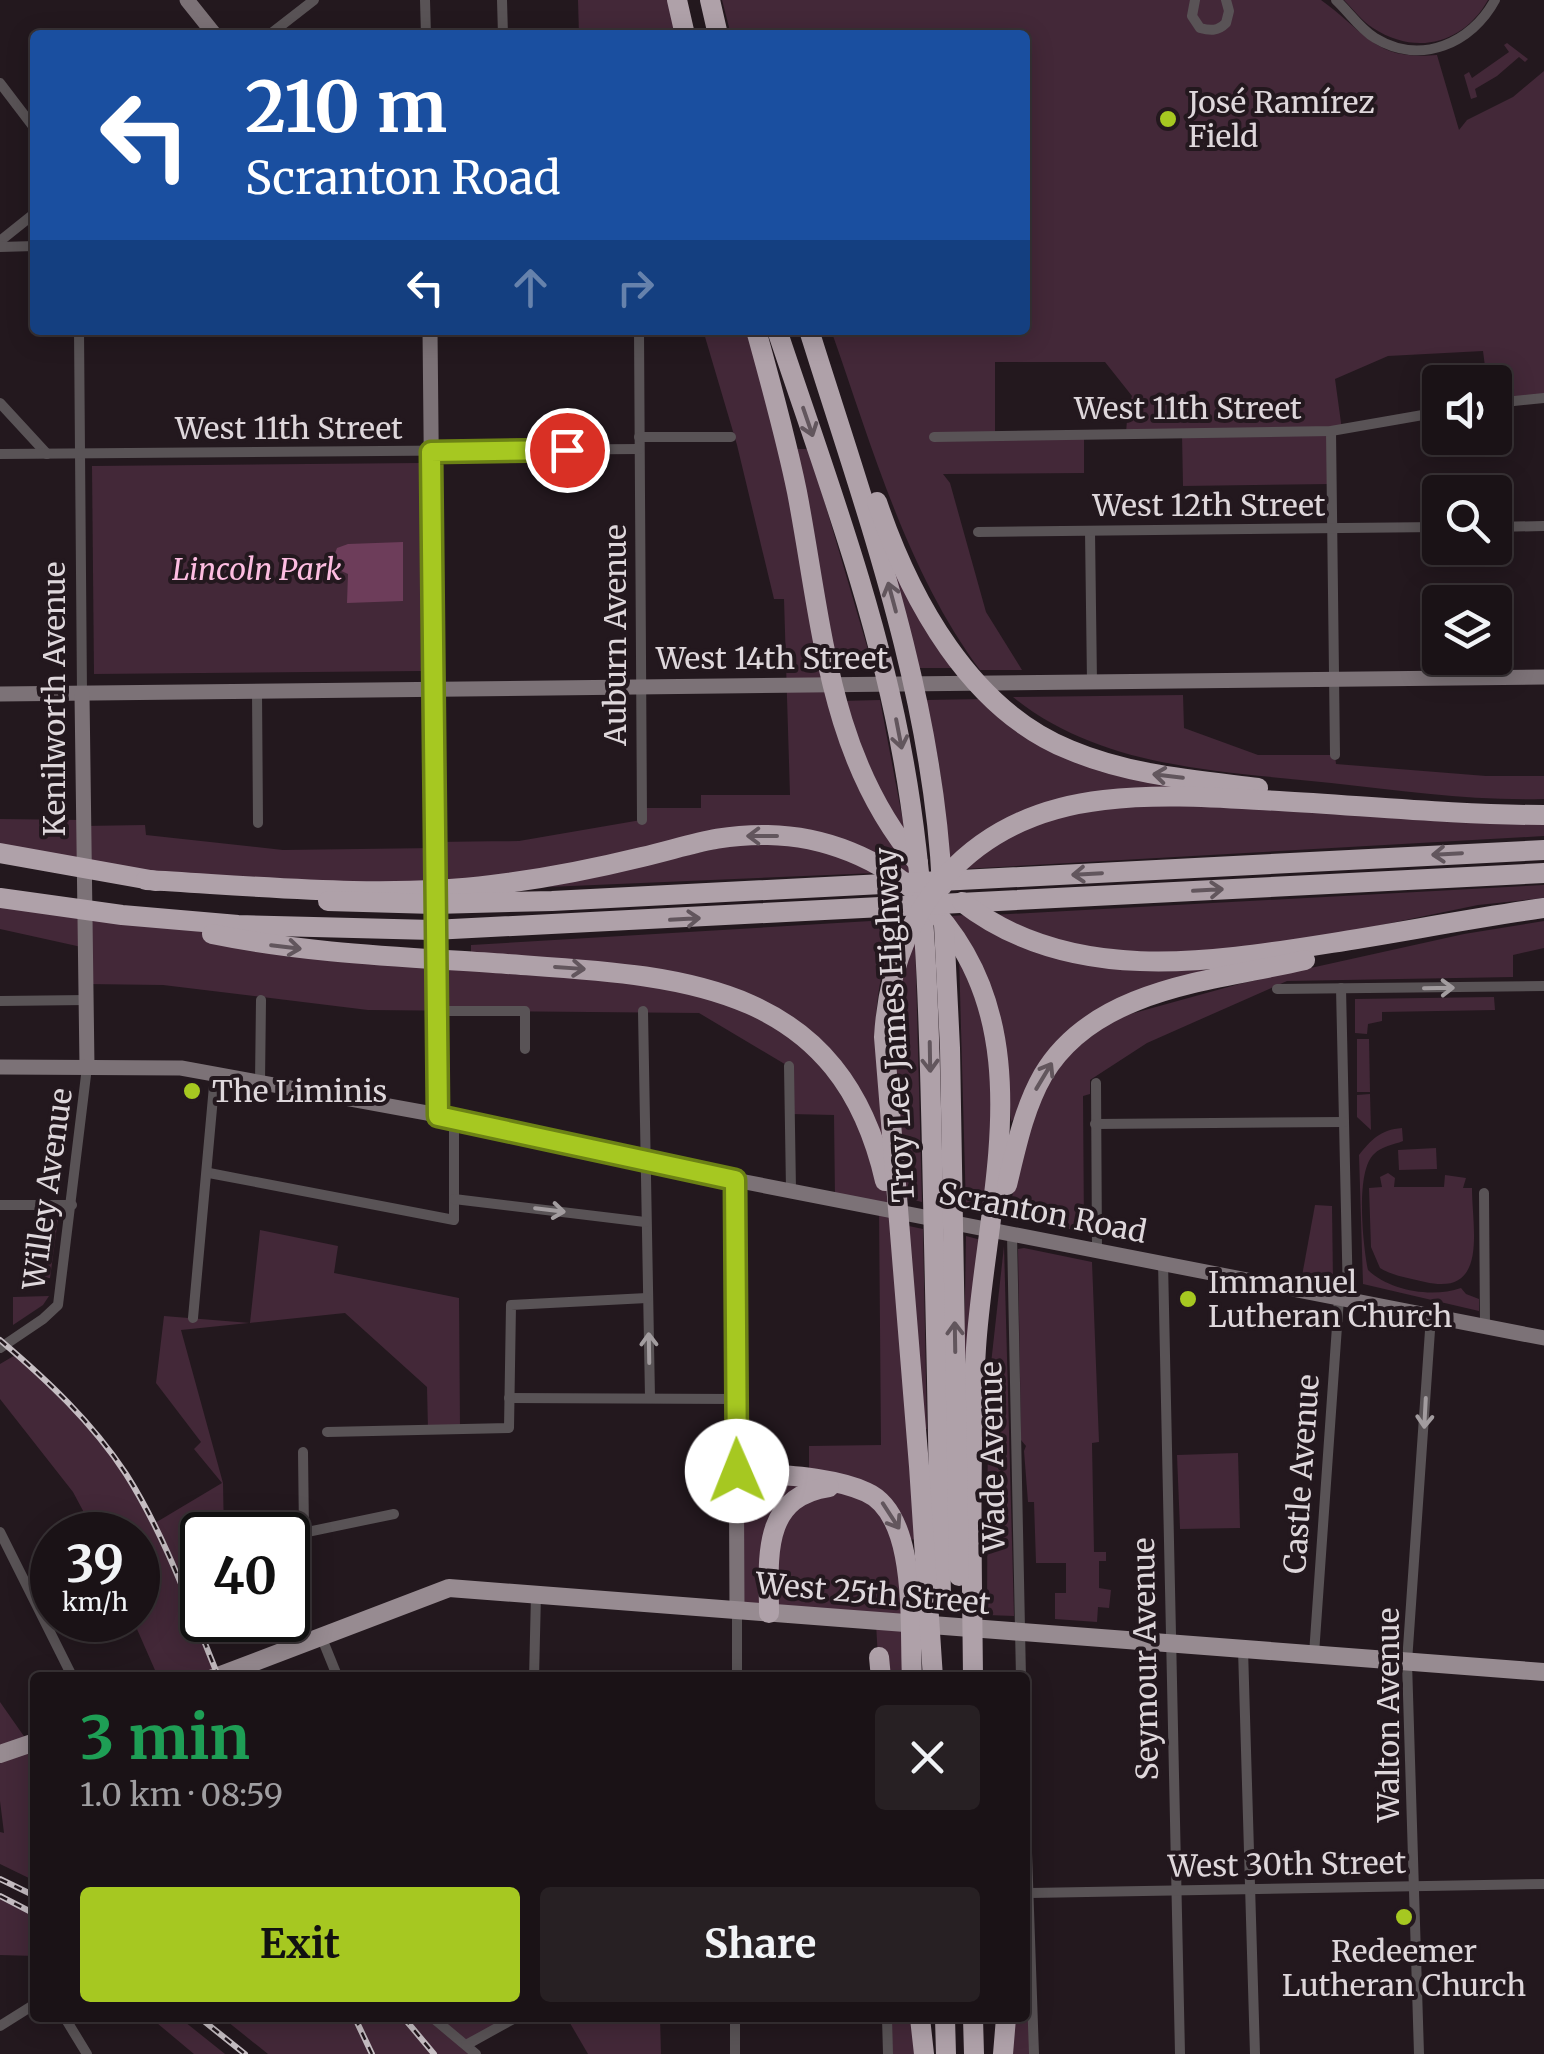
<!DOCTYPE html>
<meta charset="utf-8">
<style>
body{margin:0;font-family:Merriweather,serif;background:#272023;color:#f1f3f6;height:100vh;display:flex;flex-direction:column;font-size:38px;white-space:nowrap}
*{box-sizing:border-box;margin:0}
p{font-size:32px;color:#9f9ea1}
.icon{flex:none;width:55px;height:55px;fill:none;stroke:currentColor;stroke-width:2;stroke-linecap:round;stroke-linejoin:round}
.map{position:relative;flex:1;overflow:hidden}
.sheet{position:absolute;left:30px;top:1672px;width:1000px;height:350px;display:flex;flex-direction:column;background:#1a1216;border-radius:10px;box-shadow:0 5px 25px #0003,0 0 0 2px #383235}
.sheet>*{flex:none}
.hud{position:absolute;left:30px;top:30px;width:1000px;height:305px;border-radius:10px;box-shadow:0 5px 25px #0003,0 0 0 2px #383235;background:#1a4fa0;color:#fff;overflow:hidden}
.buttons{position:absolute;left:1422px;top:365px;display:grid;gap:20px}
.buttons a{display:grid;place-items:center;width:90px;height:90px;border-radius:10px;background:#1a1216;box-shadow:0 5px 25px #0003,0 0 0 2px #383235;font-size:50px}
.speed{position:absolute;left:30px;top:1512px;display:flex;gap:20px;font-size:50px;font-weight:700;text-align:center}
.speed>*{display:grid;place-content:center;width:130px;height:130px;border-radius:50%;background:#1a1216;box-shadow:0 5px 25px #0003,0 0 0 2px #383235;line-height:1}
.speed small{font-size:25px;font-weight:400}
.speed .limit{border:5px solid #111;border-radius:15px;background:#fff;color:#111}
.pin{position:absolute;display:grid;place-items:center;width:85px;height:85px;color:#fff;margin:-42px;border:5px solid #fff;border-radius:50%;box-shadow:0 2px 10px #0007}
.me{position:absolute;width:110px;margin:-55px;rotate:359deg;stroke-linejoin:round;filter:drop-shadow(0 0 8px #0008)}
.turn{display:flex;align-items:center;gap:35px;height:210px;padding:0 50px;font-size:45px}
.turn .icon{width:130px;height:130px;stroke-width:2.5}
.turn b{display:block;font-size:70px;line-height:85px}
.lanes{display:flex;align-items:center;height:95px;padding:0 50px;background:#0003;justify-content:center;gap:50px;direction:ltr}
.lanes .off{opacity:.35}
.round{display:grid;place-items:center;flex:none;width:105px;height:105px;border-radius:10px;background:#272023}
.overview{display:flex;align-items:center;justify-content:space-between;height:170px;padding:0 50px}
h1{font-size:60px;font-weight:700;line-height:75px;color:#1e9e55}
.primary-button{display:flex;gap:20px;margin-top:auto;padding:20px 50px}
.primary-button a{flex:1;height:115px;border-radius:10px;background:#a6c821;color:#111;font-size:40px;font-weight:700;line-height:115px;text-align:center}
.primary-button a+a{background:#272023;color:#f1f3f6}
.map>svg:first-child{display:block}
.green{fill:#432838}
.water{fill:#6d3d5a}
.lines{fill:none;stroke-linecap:round;stroke-linejoin:round}
.street{stroke:#595356;stroke-width:10}
.secondary{stroke:#7c7277;stroke-width:15}
.primary{stroke:#978b91;stroke-width:18}
.highway{stroke:#afa1a9;stroke-width:20}
.rail-casing{stroke:#c5bdc2;stroke-width:6}
.rail{stroke:#23181e;stroke-width:2.5;stroke-dasharray:8;stroke-linecap:butt}
.oneway{stroke:#62565d}
.oneway2{stroke:#a29c9f}
.route-casing{stroke:#6c8215;stroke-width:25}
.route{stroke:#a6c821;stroke-width:18}
.poi-dot{fill:#a6c821;stroke:#23181e;stroke-width:4}
.labels{text-anchor:middle;dominant-baseline:central;stroke-width:8;stroke-linejoin:round;paint-order:stroke}
.poi-label{font-size:30px;fill:#ded7db;stroke:#23181e;text-anchor:start}
.street-label{font-size:30px;fill:#ded7db;stroke:#23181e}
.park-label{font-size:30px;font-style:italic;fill:#fdbde1;stroke:#23181e}
</style>
<div class="map">
<svg width="1544" height="2054" viewBox="0 0 1544 2054">
<rect width="100%" height="100%" fill="#23181e"/>
<!-- green -->
<g class="green">
<polygon points="578,0 672,0 680,35 579,35"/>
<path d="M722 0H1321C1366 32 1374 61 1437 55L1459 130 1467 120 1513 97 1544 71V398L1495 403V382H1487L1483 351 1388 356 1335 379 1342 430 1331 432V484L1183 486 1182 434 1126 433 1128 407 1132 396 1105 362H995V435L1084 433V473L943 474 950 483 986 612 1022 670H980C906 570 872 446 831 330H1025V35H731Z"/>
<path d="M1344 0H1488C1463 44 1416 56 1373 28 1362 21 1353 9 1344 0Z"/>
<polygon points="1507,43 1528,59 1525,62 1519,57 1497,76 1475,89 1477,97 1471,99 1464,75 1469,72 1472,78 1509,52 1504,45"/>
<polygon points="703,330 756,330 839,714 921,885 786,836 486,886 235,885 0,853 0,819 82,820 83,826 145,825 146,835 283,850 435,848 436,842 519,841 641,820 642,808 701,808 701,795 790,795 784,599 774,599 737,445"/>
<polygon points="796,449 809,449 874,670 835,670"/>
<polygon points="420,463 422,671 94,674 92,466"/>
<polygon points="889,550 959,668 918,668"/>
<path d="M1183 695 1184 728 1258 755H1335L1336 764 1486 776H1544V799C1472 801 1402 791 1331 783 1222 771 1102 769 1013 697Z"/>
<polygon points="983,699 1004,719 1171,783 1172,789 1118,789 965,846 950,858 939,763 925,700"/>
<polygon points="880,700 905,832 885,802 841,701"/>
<path d="M1155 802 1544 822V836L964 869C1012 816 1088 812 1155 802Z"/>
<polygon points="755,840 825,850 876,873 548,887"/>
<polygon points="1544,885 1544,898 1478,905 1338,934 1181,956 1070,945 992,915"/>
<polygon points="0,898 122,915 249,942 699,984 809,1043 879,1158 888,1197 924,1540 904,1539 906,1677 879,1677 876,1623 737,1609 737,1471 809,1479 809,1446 881,1445 879,1209 835,1199 834,1115 790,1114 788,1066 699,1013 368,1010 163,985 86,984 86,948 0,929"/>
<path d="M965 915C1050 971 1126 973 1225 969L1132 992 1102 1008 1011 1122C1006 1044 1001 981 952 916Z"/>
<path d="M904 919C896 938 886 958 881 978 869 1035 881 1096 885 1153L863 1100 749 995 685 975 471 953V945Z"/>
<polygon points="1544,921 1544,948 1513,955 1513,977 1287,981 1147,1043 1090,1080 1090,1094 1083,1096 1084,1232 1008,1217 1017,1173 1038,1101 1068,1054 1116,1018 1239,984 1464,934"/>
<polygon points="915,935 922,1202 902,1197 892,1091 894,997"/>
<polygon points="959,955 989,1036 993,1134 983,1213 966,1210"/>
<polygon points="1494,997 1495,1010 1382,1012 1382,1021 1368,1024 1367,1034 1355,1033 1355,999"/>
<polygon points="1357,1039 1369,1039 1370,1092 1357,1092"/>
<polygon points="1370,1094 1371,1130 1357,1117 1357,1095"/>
<path d="M1402 1128 1403 1141C1393 1145 1382 1146 1374 1154 1355 1171 1363 1246 1368 1270 1390 1291 1432 1298 1461 1288L1466 1294 1479 1299V1311L1363 1284 1359 1155C1372 1139 1380 1130 1402 1128Z"/>
<polygon points="1436,1148 1437,1169 1399,1170 1398,1150"/>
<path d="M1388 1173 1395 1178 1394 1187H1444L1445 1175 1466 1178 1463 1188H1472C1472 1229 1489 1297 1425 1282 1409 1278 1393 1276 1380 1268L1371 1247 1369 1188 1382 1187 1380 1177Z"/>
<polygon points="1315,1205 1332,1206 1333,1282 1302,1276"/>
<polygon points="39,1219 58,1219 50,1278 23,1277 22,1272 47,1271 47,1223"/>
<polygon points="904,1225 923,1229 927,1429 925,1429"/>
<path d="M260 1230 338 1246 334 1273 459 1298 460 1429 428 1430 427 1387 345 1313 181 1330 223 1483 224 1535H202V1565L179 1576 220 1677H158L133 1620H138V1535H96L73 1492 0 1399V1364L17 1354C44 1379 72 1403 95 1432 118 1461 134 1494 155 1523L222 1483 194 1449 201 1442 156 1383 164 1316 250 1323Z"/>
<polygon points="966,1236 981,1240 968,1356 964,1357"/>
<polygon points="1004,1246 1014,1616 987,1615 988,1391"/>
<polygon points="1024,1248 1092,1262 1099,1442 1092,1443 1094,1552 1106,1552 1106,1561 1099,1561 1099,1588 1111,1590 1109,1608 1098,1607 1097,1622 1055,1619 1055,1593 1066,1593 1066,1563 1036,1563 1034,1502 1028,1502 1024,1451 1026,1446 1021,1440 1018,1249"/>
<polygon points="49,1296 43,1305 13,1325 13,1297"/>
<polygon points="1238,1453 1240,1528 1180,1529 1177,1455"/>
<polygon points="0,1702 35,1752 35,1881 0,1864 0,1832 4,1833 0,1801"/>
<polygon points="1025,1795 1034,2054 1003,2054 1006,2018 1025,2018"/>
<polygon points="0,1897 35,1914 35,1956 0,1955"/>
<polygon points="151,2018 180,2018 225,2054 194,2054"/>
<polygon points="223,2018 515,2018 466,2045 476,2054 268,2054"/>
<polygon points="567,2018 660,2018 661,2054 588,2054"/>
<polygon points="887,2018 920,2018 923,2054 888,2054"/>
</g>
<!-- water -->
<polygon class="water" points="403,542 403,601 347,603 348,574 337,569 333,559 337,548 348,544"/>
<g class="lines">
<!-- street -->
<g class="street">
<polyline points="425,0 426,35"/>
<polyline points="502,0 503,35"/>
<path d="M1195 0 1192 16 1200 28C1211 31 1218 31 1226 23L1229 11 1226 0"/>
<path d="M1336 0C1349 12 1360 29 1375 38 1421 66 1472 43 1495 0"/>
<polyline points="269,35 314,0"/>
<polyline points="0,83 35,129"/>
<polyline points="0,241 35,213"/>
<polyline points="0,247 35,246"/>
<polyline points="79,330 82,694"/>
<polyline points="639,330 642,820"/>
<polyline points="0,403 47,454"/>
<polyline points="1495,403 1544,398"/>
<polyline points="1331,431 1335,755"/>
<polyline points="639,437 731,437"/>
<polyline points="934,437 1331,431 1440,412"/>
<polyline points="0,454 639,449"/>
<polyline points="1495,527 1544,526"/>
<polyline points="1090,531 1092,683"/>
<polyline points="978,532 1440,527"/>
<polyline points="257,692 258,823"/>
<polyline points="1341,988 1348,1300"/>
<polyline points="1277,989 1544,986"/>
<polyline points="0,1001 87,1000"/>
<polyline points="437,1011 525,1011 525,1049"/>
<polyline points="643,1011 650,1398"/>
<polyline points="789,1066 791,1190"/>
<polyline points="260,1082 261,1000"/>
<polyline points="1096,1083 1097,1249"/>
<polyline points="1095,1124 1344,1122"/>
<polyline points="209,1173 454,1220 454,1119"/>
<polyline points="1484,1193 1485,1326"/>
<polyline points="454,1199 645,1222"/>
<polyline points="0,1205 72,1205"/>
<polyline points="1012,1235 1021,1678"/>
<polyline points="1163,1262 1180,2054"/>
<polyline points="193,1318 215,1075"/>
<polyline points="0,1348 43,1319 58,1305 87,1067"/>
<polyline points="509,1398 736,1399"/>
<polyline points="327,1432 509,1428 511,1305 647,1298"/>
<polyline points="303,1452 304,1531"/>
<polyline points="0,1532 73,1678"/>
<polyline points="288,1536 394,1514"/>
<polyline points="321,1636 338,1678"/>
<polyline points="1243,1649 1255,2054"/>
<polyline points="1314,1654 1339,1298"/>
<polyline points="534,1678 536,1594"/>
<polyline points="737,1678 737,1609"/>
<polyline points="1025,1795 1034,2054"/>
<polyline points="1030,1893 1544,1884"/>
<polyline points="65,2018 87,2054"/>
<polyline points="433,2018 476,2054"/>
<polyline points="735,2018 735,2054"/>
<polyline points="887,2018 888,2054"/>
<polyline points="0,2026 35,2004"/>
<polyline points="466,2045 515,2018"/>
<polyline points="1419,2054 1407,1662 1431,1316"/>
</g>
<!-- secondary -->
<g class="secondary">
<polyline points="187,0 215,35"/>
<polyline points="430,330 438,1115"/>
<polyline points="0,694 1544,677"/>
<polyline points="82,694 87,1067"/>
<polyline points="0,1067 181,1068 438,1115 735,1180 1544,1338"/>
<polyline points="735,1180 737,1609"/>
</g>
<!-- primary -->
<g class="primary">
<polyline points="213,1678 449,1588 1544,1672"/>
<polyline points="0,1754 35,1742"/>
</g>
<!-- highway -->
<g class="highway">
<polyline points="677,0 685,35"/>
<polyline points="710,0 718,35"/>
<path d="M756 330C771 384 786 438 797 492 822 622 828 758 918 863"/>
<path d="M777 330C824 471 877 611 903 758 927 888 929 1019 932 1151 936 1300 938 1448 941 1597"/>
<path d="M809 330C866 512 933 694 942 886"/>
<path d="M877 502C910 599 970 710 1070 750 1129 775 1194 780 1258 788"/>
<polyline points="0,853 156,881"/>
<path d="M146 880C257 886 382 899 492 885 542 879 593 869 642 857 689 846 717 834 768 835 824 836 880 858 921 897 1049 1020 986 1194 976 1348 969 1457 972 1568 973 1678"/>
<polyline points="0,898 122,915 238,925 433,930 1544,873"/>
<polyline points="328,901 434,904 552,901 1544,850"/>
<path d="M962 902C1069 985 1207 963 1332 943 1402 932 1473 918 1544 908"/>
<polyline points="944,925 950,1048 959,1576"/>
<path d="M212 934C309 954 408 957 507 964 677 976 839 979 885 1181"/>
<path d="M1007 1185C1016 1148 1024 1108 1043 1075 1095 987 1215 981 1305 960"/>
<path d="M737 1471C776 1475 831 1476 866 1492 919 1515 909 1627 912 1678"/>
<path d="M769 1613C769 1560 760 1497 829 1487"/>
<polyline points="879,1657 881,1678"/>
<path d="M933 1678 919 1466 884 1037C892 906 971 815 1104 800 1162 793 1221 798 1279 801 1367 806 1455 815 1544 815"/>
<polyline points="920,2018 924,2054"/>
<polyline points="945,2018 946,2054"/>
<polyline points="973,2018 974,2054"/>
<polyline points="1003,2054 1006,2018"/>
</g>
<defs>
<g id="rail">
<path d="M0 1340C47 1380 92 1422 126 1474 166 1537 191 1610 219 1678"/>
<polyline points="0,1879 35,1896"/>
<polyline points="0,1896 35,1914"/>
<polyline points="200,2018 245,2054"/>
<polyline points="355,2018 372,2054"/>
<polyline points="404,2018 434,2054"/>
</g>
</defs>
<!-- rail casing -->
<use href="#rail" class="rail-casing"/>
<!-- rail -->
<use href="#rail" class="rail"/>
</g>
<!-- one-way arrows -->
<defs><path id="oneway-shaft" d="M-6 0H5M1.5-3L5.5 0L1.5 3" fill="none" stroke-width="1.6" stroke-linecap="round" stroke-linejoin="round" transform="scale(2.5)"/></defs>
<g class="oneway">
<use href="#oneway-shaft" transform="translate(808 422) rotate(71)"/>
<use href="#oneway-shaft" transform="translate(892 597) rotate(-105)"/>
<use href="#oneway-shaft" transform="translate(899 734) rotate(79)"/>
<use href="#oneway-shaft" transform="translate(1168 776) rotate(-173)"/>
<use href="#oneway-shaft" transform="translate(762 836) rotate(180)"/>
<use href="#oneway-shaft" transform="translate(1447 854) rotate(177)"/>
<use href="#oneway-shaft" transform="translate(1087 874) rotate(177)"/>
<use href="#oneway-shaft" transform="translate(1208 890) rotate(-3)"/>
<use href="#oneway-shaft" transform="translate(685 919) rotate(-3)"/>
<use href="#oneway-shaft" transform="translate(286 947) rotate(7)"/>
<use href="#oneway-shaft" transform="translate(570 968) rotate(4)"/>
<use href="#oneway-shaft" transform="translate(930 1057) rotate(89)"/>
<use href="#oneway-shaft" transform="translate(1044 1076) rotate(-59)"/>
<use href="#oneway-shaft" transform="translate(955 1337) rotate(-91)"/>
<use href="#oneway-shaft" transform="translate(891 1516) rotate(57)"/>
</g>
<g class="oneway2">
<use href="#oneway-shaft" transform="translate(1439 988) rotate(-1)"/>
<use href="#oneway-shaft" transform="translate(550 1210) rotate(7)"/>
<use href="#oneway-shaft" transform="translate(649 1348) rotate(-91)"/>
<use href="#oneway-shaft" transform="translate(1425 1413) rotate(93)"/>
</g>
<g class="lines">
<defs>
<polyline id="route" points="567,450 431,452 438,1116 735,1180 737,1471"/>
</defs>
<!-- route casing -->
<use href="#route" class="route-casing"/>
<!-- route -->
<use href="#route" class="route"/>
</g>
<!-- markers -->
<g class="poi-dot">
<circle cx="1168" cy="119" r="10"/>
<circle cx="192" cy="1091" r="10"/>
<circle cx="1188" cy="1299" r="10"/>
<circle cx="1404" cy="1917" r="10"/>
</g>
<g class="labels">
<!-- poi labels -->
<g class="poi-label">
<text x="1188" y="102">José Ramírez<tspan x="1188" dy="34">Field</tspan></text>
<text x="212" y="1091">The Liminis</text>
<text x="1208" y="1282">Immanuel<tspan x="1208" dy="34">Lutheran Church</tspan></text>
<text x="1404" y="1951" text-anchor="middle">Redeemer<tspan x="1404" dy="34">Lutheran Church</tspan></text>
</g>
<!-- street labels -->
<g class="street-label">
<text x="1188" y="408">West 11th Street</text>
<text x="289" y="428">West 11th Street</text>
<text x="1209" y="505">West 12th Street</text>
<text transform="translate(615 635) rotate(-90)">Auburn Avenue</text>
<text x="772" y="658">West 14th Street</text>
<text transform="translate(54 699) rotate(-90)">Kenilworth Avenue</text>
<text transform="translate(894 1025) rotate(-93)">Troy Lee James Highway</text>
<text transform="translate(47 1189) rotate(-82)">Willey Avenue</text>
<text transform="translate(1043 1212) rotate(11)">Scranton Road</text>
<text transform="translate(992 1457) rotate(-91)">Wade Avenue</text>
<text transform="translate(1301 1474) rotate(-86)">Castle Avenue</text>
<text transform="translate(873 1593) rotate(5)">West 25th Street</text>
<text transform="translate(1145 1659) rotate(-91)">Seymour Avenue</text>
<text transform="translate(1388 1715) rotate(-90)">Walton Avenue</text>
<text transform="translate(1287 1864) rotate(-1)">West 30th Street</text>
</g>
<!-- park labels -->
<g class="park-label">
<text x="257" y="569">Lincoln Park</text>
</g>
</g>
</svg>
<div class="buttons">
<a><svg class="icon" aria-label="sound" viewBox="0 0 24 24"><path d="M4 9h4l5-4v14l-5-4H4zM17 9q2 3 0 6"/></svg></a>
<a><svg class="icon" aria-label="search" viewBox="0 0 24 24"><circle cx="10" cy="10" r="6"/><path d="M15 15l6 6"/></svg></a>
<a><svg class="icon" aria-label="layers" viewBox="0 0 24 24"><path d="M12 4l9 5-9 5-9-5zM3 14l9 5 9-5"/></svg></a>
</div>
<div class="speed"><div>39<small>km/h</small></div><div class="limit">40</div></div>
<div class="pin" style="left:567px;top:450px;background:#d93025"><svg class="icon" aria-label="arrive" viewBox="0 0 24 24"><path d="M6 21V4h12l-3 4 3 4H6"/></svg></div>
<svg class="me" style="left:737px;top:1471px" viewBox="-20 -20 40 40"><circle r="19" fill="#fff"/><path d="M0-13L10 11 0 6-10 11z" fill="#a6c821"/></svg>
<div class="hud">
<div class="turn"><svg class="icon" aria-label="left" viewBox="0 0 24 24"><path d="M17 20v-9H6M10 6l-5 5 5 5"/></svg><div><b>210 m</b>Scranton Road</div></div>
<div class="lanes"><svg class="icon" aria-label="left" viewBox="0 0 24 24"><path d="M17 20v-9H6M10 6l-5 5 5 5"/></svg><svg class="icon off" aria-label="ahead" viewBox="0 0 24 24"><path d="M12 20V5M6 11l6-6 6 6"/></svg><svg class="icon off" aria-label="right" viewBox="0 0 24 24"><path d="M7 20v-9h11M14 6l5 5-5 5"/></svg></div>
</div>
<section class="sheet">
<div class="overview"><div><h1>3 min</h1><p>1.0 km · 08:59</p></div><a class="round"><svg class="icon" aria-label="close" viewBox="0 0 24 24"><path d="M6 6l12 12M18 6L6 18"/></svg></a></div>
<div class="primary-button"><a>Exit</a><a>Share</a></div>
</section>
</div>
